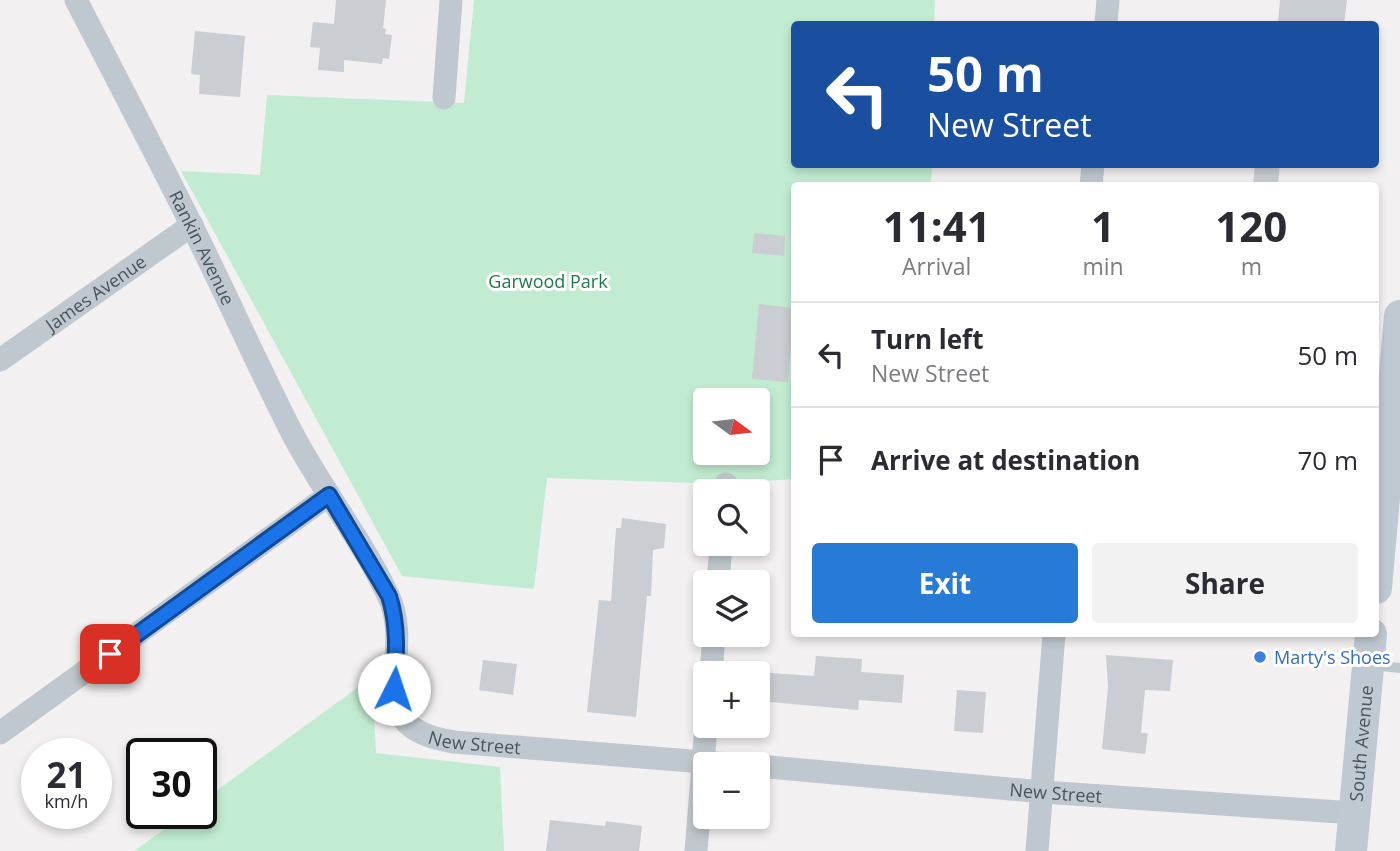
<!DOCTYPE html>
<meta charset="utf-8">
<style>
body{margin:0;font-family:"Open Sans",sans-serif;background:#f2f2f3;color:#2b2b33;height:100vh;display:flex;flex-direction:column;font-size:26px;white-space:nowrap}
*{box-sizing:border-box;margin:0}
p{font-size:23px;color:#7c7c81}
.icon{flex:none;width:38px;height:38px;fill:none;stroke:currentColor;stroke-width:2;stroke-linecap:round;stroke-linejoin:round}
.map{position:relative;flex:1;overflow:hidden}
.details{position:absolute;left:791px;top:182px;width:588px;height:455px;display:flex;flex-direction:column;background:#fff;border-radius:7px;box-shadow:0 4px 10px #0003}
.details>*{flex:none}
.top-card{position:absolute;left:791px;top:21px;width:588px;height:147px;border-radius:7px;box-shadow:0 4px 10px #0003;background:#1a4fa0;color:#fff;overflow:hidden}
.needle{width:46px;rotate:105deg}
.fabs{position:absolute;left:693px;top:388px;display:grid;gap:14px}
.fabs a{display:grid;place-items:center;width:77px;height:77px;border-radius:7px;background:#fff;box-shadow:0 4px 10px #0003;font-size:35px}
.speed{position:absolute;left:21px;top:738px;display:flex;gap:14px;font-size:35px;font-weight:700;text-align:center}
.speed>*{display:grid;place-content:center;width:91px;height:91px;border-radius:50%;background:#fff;box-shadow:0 4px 10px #0003;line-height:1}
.speed small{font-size:18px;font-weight:400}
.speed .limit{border:4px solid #111;border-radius:10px;background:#fff;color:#111}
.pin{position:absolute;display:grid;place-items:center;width:60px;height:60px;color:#fff;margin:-30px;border-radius:14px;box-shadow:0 4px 10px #0006}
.me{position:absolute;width:77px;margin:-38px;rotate:4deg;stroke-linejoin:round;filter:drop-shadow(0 0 5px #0008)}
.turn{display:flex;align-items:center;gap:24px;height:147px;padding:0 21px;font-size:32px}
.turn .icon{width:91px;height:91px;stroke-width:2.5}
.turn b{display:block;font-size:49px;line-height:60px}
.eta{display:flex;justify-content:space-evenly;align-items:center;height:119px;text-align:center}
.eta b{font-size:42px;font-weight:700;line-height:49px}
.action{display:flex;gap:14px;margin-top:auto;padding:14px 21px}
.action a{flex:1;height:80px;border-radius:7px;background:#277ad5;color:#fff;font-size:28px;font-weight:700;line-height:80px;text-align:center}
.action a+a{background:#f2f2f3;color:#2b2b33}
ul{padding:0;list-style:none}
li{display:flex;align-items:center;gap:21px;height:105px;padding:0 21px;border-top:2px solid #e1e1e2}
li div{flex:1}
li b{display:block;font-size:26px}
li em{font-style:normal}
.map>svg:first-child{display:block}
.green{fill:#c2ecd1;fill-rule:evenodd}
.building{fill:#cacdd2}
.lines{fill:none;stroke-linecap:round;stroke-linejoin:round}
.service{stroke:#bfc8ce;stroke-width:10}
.minor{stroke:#bfc8ce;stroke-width:23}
.secondary{stroke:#bfc9d2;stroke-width:32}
.route-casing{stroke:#114b97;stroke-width:18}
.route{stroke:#1a73e8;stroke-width:12}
.shop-dot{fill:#3f7fe0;stroke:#fff;stroke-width:2.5}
.labels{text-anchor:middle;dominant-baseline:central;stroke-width:6;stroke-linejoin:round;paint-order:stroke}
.street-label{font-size:18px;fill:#49545c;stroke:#fff}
.park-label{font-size:18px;fill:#1f7948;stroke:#fff}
.shop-label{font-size:18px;fill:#366cbe;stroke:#fff;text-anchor:start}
</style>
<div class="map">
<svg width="1400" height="851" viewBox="0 0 1400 851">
<rect width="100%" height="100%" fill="#f2f0f0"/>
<!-- green -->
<g class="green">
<path d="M474 0H935L934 24H794V164L932 165 931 185 794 186V479L726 484 547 478 534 589 402 576 181 171 260 175 267 95 464 103ZM705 401H758V453H705Z"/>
<polygon points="372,677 376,753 500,767 504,851 134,851 185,814 201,814 201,802"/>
</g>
<!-- building -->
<g class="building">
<polygon points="336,0 386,0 383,28 386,29 385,34 392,35 389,59 383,58 382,64 344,60 344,72 318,70 320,48 310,47 313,22 334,24"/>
<polygon points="1280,0 1347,0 1344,24 1278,22"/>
<polygon points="195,31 245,36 240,97 199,94 200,75 191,74"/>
<polygon points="1255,164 1280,164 1278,186 1253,186"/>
<polygon points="754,233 785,236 784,256 752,253"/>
<polygon points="759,304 794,308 788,382 752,379"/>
<polygon points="622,518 666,524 664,548 653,550 651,596 647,596 636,717 587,712 599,600 611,601 616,528 621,528"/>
<polygon points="1106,655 1173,660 1170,691 1145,690 1141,733 1148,733 1145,754 1102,749 1108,687"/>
<polygon points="816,656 862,659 861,672 904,675 902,703 859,700 858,710 758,701 758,672 814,676"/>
<polygon points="483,660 517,664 513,695 479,690"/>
<polygon points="957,690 986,692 983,733 954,731"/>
<polygon points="550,820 605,826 606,821 642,826 639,851 546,851"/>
</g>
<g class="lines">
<!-- service -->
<polyline class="service" points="1371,665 1400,668"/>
<!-- minor -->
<g class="minor">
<path id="s1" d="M76 0C115 75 154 150 192 226 226 294 257 364 291 431 320 487 361 538 388 595 418 657 353 727 454 742L741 765"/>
<polyline points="1106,24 1108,0"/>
<polyline points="444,98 451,0"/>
<polyline points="1091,186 1093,164"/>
<path id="s2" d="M0 360 192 225"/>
<polyline points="726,492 726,484"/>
<polyline points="718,583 721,544"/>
<polyline points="711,674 714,635"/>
<polyline points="0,733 329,495"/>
<path id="s3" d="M758 766 1043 792 1354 813"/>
<polyline points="696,851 706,726"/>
<polyline points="1037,851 1054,634"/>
</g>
<!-- secondary -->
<g class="secondary">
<polyline points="1376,588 1400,316"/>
<path id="s4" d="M1351 851 1371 634"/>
</g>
</g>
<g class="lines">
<defs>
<path id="route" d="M110 654 329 495 389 596C399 627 396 657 394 689"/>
</defs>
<!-- route casing -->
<use href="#route" class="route-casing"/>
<!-- route -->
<use href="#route" class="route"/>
</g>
<!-- markers -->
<circle class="shop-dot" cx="1260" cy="657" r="7"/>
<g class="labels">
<!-- street labels -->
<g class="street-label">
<text stroke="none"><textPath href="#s1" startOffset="278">Rankin Avenue</textPath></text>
<text stroke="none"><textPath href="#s2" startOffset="117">James Avenue</textPath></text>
<text stroke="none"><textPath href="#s1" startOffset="877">New Street</textPath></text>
<text stroke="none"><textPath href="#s4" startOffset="108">South Avenue</textPath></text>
<text stroke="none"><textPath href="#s3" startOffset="299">New Street</textPath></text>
</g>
<!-- park labels -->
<g class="park-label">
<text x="548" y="281">Garwood Park</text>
</g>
<!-- shop labels -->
<g class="shop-label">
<text x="1274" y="657">Marty's Shoes</text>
</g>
</g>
</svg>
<div class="fabs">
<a><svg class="needle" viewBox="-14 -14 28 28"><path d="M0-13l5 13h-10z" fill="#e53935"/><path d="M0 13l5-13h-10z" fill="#7c7c81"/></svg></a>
<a><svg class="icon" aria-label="search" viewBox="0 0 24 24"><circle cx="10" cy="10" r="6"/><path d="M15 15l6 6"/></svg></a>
<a><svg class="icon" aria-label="layers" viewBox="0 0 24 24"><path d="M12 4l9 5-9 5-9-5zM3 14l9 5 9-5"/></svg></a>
<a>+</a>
<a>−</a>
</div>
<div class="speed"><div>21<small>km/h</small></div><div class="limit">30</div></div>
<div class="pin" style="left:110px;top:654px;background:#d93025"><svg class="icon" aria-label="arrive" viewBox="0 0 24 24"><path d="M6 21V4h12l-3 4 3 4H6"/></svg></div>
<svg class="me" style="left:394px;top:689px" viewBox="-20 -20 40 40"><circle r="19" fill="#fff"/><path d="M0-13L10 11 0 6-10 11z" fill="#1a73e8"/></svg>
<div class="top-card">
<div class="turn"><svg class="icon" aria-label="left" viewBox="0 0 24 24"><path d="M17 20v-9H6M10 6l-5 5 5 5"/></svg><div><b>50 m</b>New Street</div></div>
</div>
<section class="details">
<div class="eta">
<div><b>11:41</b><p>Arrival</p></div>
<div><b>1</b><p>min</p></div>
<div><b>120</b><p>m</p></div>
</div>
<ul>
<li><svg class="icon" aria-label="left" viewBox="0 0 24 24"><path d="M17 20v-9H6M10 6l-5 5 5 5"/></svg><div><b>Turn left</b><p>New Street</p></div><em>50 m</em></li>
<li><svg class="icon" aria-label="arrive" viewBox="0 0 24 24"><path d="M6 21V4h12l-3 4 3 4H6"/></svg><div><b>Arrive at destination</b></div><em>70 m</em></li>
</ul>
<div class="action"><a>Exit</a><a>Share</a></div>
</section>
</div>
